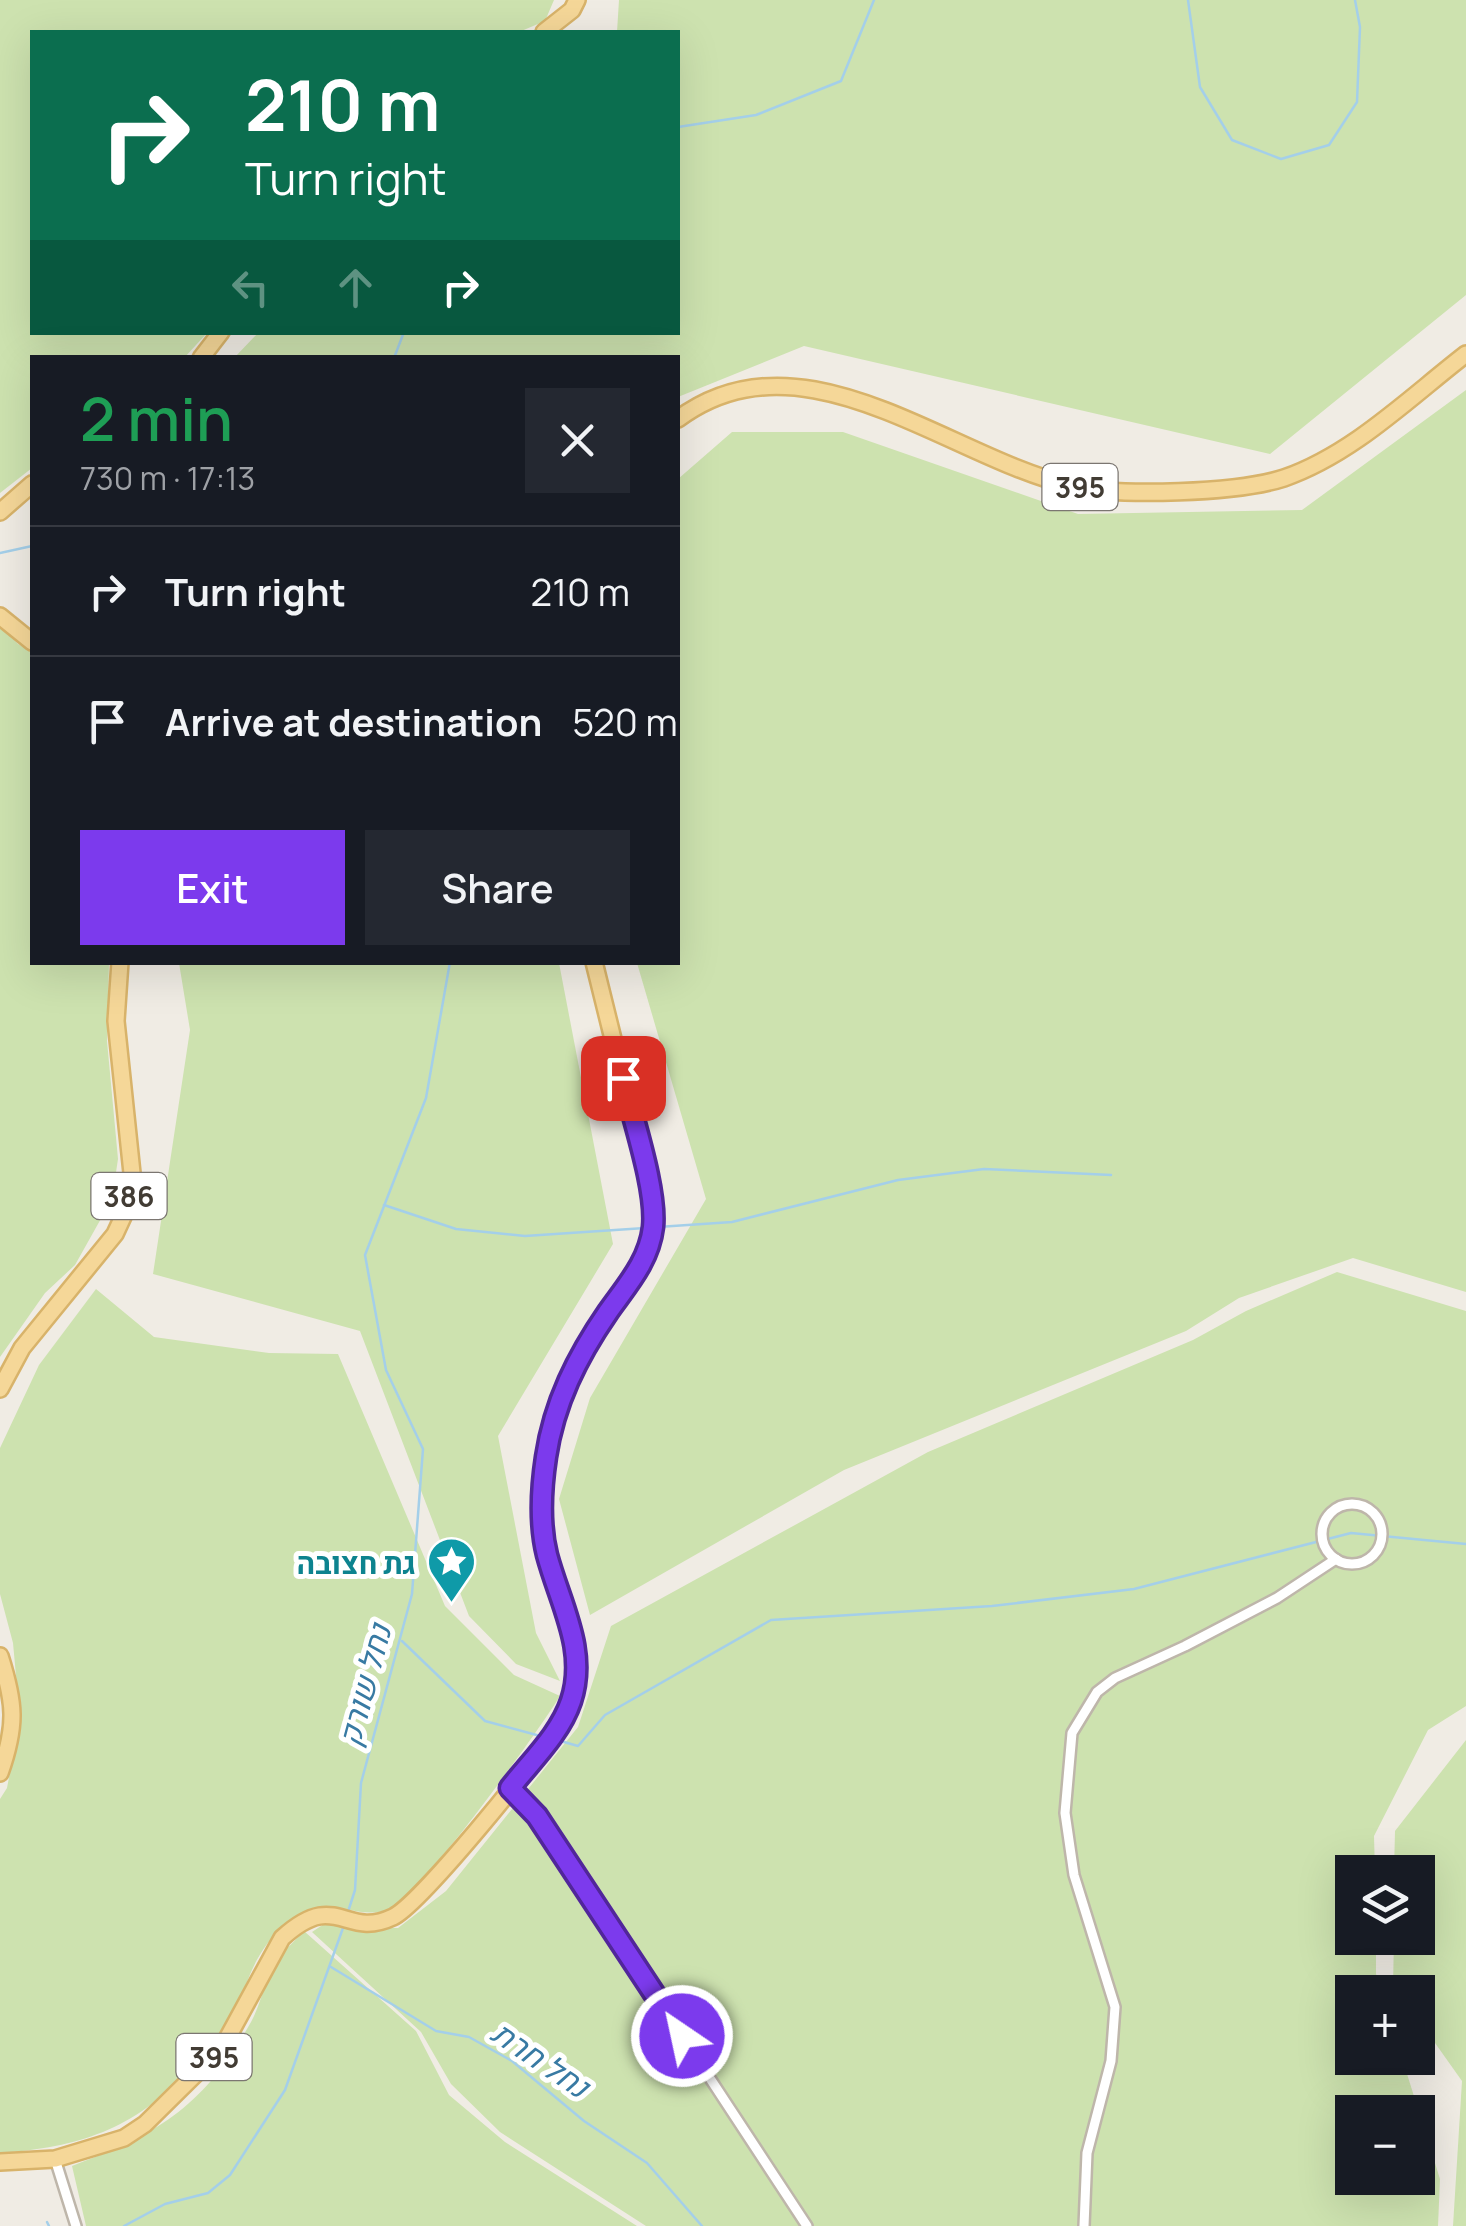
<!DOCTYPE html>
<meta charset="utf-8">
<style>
body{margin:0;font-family:Manrope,Heebo,sans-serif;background:#242831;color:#f1f3f6;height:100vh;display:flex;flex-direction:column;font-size:38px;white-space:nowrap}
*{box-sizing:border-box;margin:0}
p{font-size:32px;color:#9ea1a6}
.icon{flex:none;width:55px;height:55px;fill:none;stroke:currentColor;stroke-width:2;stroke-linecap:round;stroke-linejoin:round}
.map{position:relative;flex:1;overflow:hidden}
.drawer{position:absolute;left:30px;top:355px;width:650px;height:610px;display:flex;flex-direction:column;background:#171b24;border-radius:0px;box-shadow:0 10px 40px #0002}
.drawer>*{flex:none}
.top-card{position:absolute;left:30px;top:30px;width:650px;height:305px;border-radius:0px;box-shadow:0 10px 40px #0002;background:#0b6e4f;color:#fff;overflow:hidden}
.tools{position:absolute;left:1335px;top:1855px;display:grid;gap:20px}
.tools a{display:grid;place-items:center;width:100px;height:100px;border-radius:0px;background:#171b24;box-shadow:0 10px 40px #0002;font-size:50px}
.pin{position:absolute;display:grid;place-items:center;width:85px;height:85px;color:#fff;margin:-42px;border-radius:20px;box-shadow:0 5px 15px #0006}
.me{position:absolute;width:110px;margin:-55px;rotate:326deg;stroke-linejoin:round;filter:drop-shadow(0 0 8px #0008)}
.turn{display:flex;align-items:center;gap:35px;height:210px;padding:0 50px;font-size:45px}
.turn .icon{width:130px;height:130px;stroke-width:2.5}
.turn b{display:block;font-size:70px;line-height:85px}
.lanes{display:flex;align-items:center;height:95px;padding:0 50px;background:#0003;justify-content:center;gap:50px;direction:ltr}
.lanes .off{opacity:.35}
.round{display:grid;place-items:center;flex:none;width:105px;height:105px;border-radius:0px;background:#242831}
.headline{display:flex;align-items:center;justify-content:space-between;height:170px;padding:0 50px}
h1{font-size:60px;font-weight:600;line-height:75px;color:#1e9e55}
.primary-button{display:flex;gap:20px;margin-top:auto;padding:20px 50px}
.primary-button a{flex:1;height:115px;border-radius:0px;background:#7c3aed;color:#fff;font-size:40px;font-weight:600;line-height:115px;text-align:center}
.primary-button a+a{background:#242831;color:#f1f3f6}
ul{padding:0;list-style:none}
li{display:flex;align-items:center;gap:30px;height:130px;padding:0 50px;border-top:2px solid #363941}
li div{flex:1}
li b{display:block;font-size:38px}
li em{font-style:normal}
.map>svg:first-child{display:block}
.green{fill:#cde2af;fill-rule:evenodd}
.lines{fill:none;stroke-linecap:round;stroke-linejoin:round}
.stream{stroke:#a4cfe9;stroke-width:2.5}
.minor-casing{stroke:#beb6aa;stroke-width:14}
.primary-casing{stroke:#d8b36a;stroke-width:20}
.minor{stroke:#fff;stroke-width:9}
.primary{stroke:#f5d798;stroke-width:15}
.route-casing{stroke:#51269a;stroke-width:25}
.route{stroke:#7c3aed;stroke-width:18}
.labels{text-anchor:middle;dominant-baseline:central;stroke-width:10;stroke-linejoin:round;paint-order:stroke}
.shield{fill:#fff;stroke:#7b7671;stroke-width:2.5}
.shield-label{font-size:28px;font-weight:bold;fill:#423c34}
.culture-label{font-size:30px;font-weight:bold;fill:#0d838f;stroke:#fff;text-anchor:end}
.water-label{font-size:32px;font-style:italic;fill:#387aa3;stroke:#fff}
</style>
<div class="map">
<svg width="1466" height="2226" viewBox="0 0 1466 2226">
<rect width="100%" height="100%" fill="#f0ece4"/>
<!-- green -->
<g class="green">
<polygon points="0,0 554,0 545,21 519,32 32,32 32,332 207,333 185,357 32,358 32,468 0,493"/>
<polygon points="619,0 1466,0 1466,295 1270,454 804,346 678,397 678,358 235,357 258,333 678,332 678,32 617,32"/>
<polygon points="1466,390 1466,1292 1353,1258 1239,1298 1186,1331 844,1470 590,1615 559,1499 590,1398 706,1199 637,963 678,962 678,479 732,432 843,432 1078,514 1302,510"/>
<polygon points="0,624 18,644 32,652 32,962 109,963 107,1041 118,1159 112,1199 75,1265 45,1293 0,1357"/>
<polygon points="179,963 559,963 613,1244 498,1436 536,1633 560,1681 516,1664 469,1616 360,1331 153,1274 190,1030"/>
<path d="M1337 1272 1466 1311V1706L1428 1730 1374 1836 1375 1872H1352V1938H1376V1974L1382 1992H1352V2058H1402L1440 2179 1438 2226H646L500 2132 451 2084 421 2032 312 1932 330 1920 361 1928H398L446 1891 578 1727 611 1626 928 1452 1193 1340 1246 1311ZM1352 2112H1418V2178H1352Z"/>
<path d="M96 1289 154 1337 269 1353 338 1354 445 1606 514 1675 560 1696C538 1732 420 1896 390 1909 355 1923 327 1889 288 1922 243 1961 250 1994 221 2038 213 2050 199 2061 189 2071 132 2130 80 2147 0 2153V1799L7 1788 20 1719 13 1643 0 1594V1448L39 1365Z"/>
<polygon points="1466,1740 1466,2226 1453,2226 1462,2081 1418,2019 1418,1992 1398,1992 1393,1986 1394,1938 1418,1938 1418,1872 1394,1872 1395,1831"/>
<path d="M304 1931 416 2031 449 2095 505 2142 637 2226H86L72 2166C160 2133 204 2106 251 2022 262 2002 265 1977 278 1959 285 1949 296 1940 304 1931Z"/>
</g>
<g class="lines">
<!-- stream -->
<g class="stream">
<polyline points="1188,0 1200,87 1232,140 1281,159 1329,145 1357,102 1360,27 1355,0"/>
<polyline points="678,127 756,115 841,81 874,0"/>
<polyline points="394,358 404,332"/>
<polyline points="0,553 32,546"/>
<polyline points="384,1205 456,1229 525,1236 645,1228"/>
<polyline points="658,1227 732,1222 898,1180 984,1169 1111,1175"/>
<polyline points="402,1641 485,1721 544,1737"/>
<polyline points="557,1740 578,1746 605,1715 771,1620 992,1606 1134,1589 1351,1533 1466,1544"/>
<polyline points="347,1915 355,1890 361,1783 412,1594 423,1449 386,1370 365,1255 426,1098 450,962"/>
<polyline points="331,1967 436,2031 469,2037 512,2061 584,2121 647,2163 702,2226"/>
<polyline points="47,2222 49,2226"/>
<polyline points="124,2226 165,2204 208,2193 230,2175 285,2090 343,1928"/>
</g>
<defs>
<g id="minor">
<circle cx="1352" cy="1534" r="30"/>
<polyline points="510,1788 537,1815 807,2226"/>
<polyline points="55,2159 76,2226"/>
<polyline points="1084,2226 1087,2153 1111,2061 1115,2007 1074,1875 1065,1813 1072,1733 1097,1692 1115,1678 1185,1646 1277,1598 1336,1559"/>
</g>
<g id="primary">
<polyline points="544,32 572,10 577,0"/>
<polyline points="201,358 221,332"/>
<path d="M678 419C803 326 949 458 1072 486 1120 497 1238 493 1284 478 1353 454 1409 398 1466 354"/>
<polyline points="0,512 32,484"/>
<polyline points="0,616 32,642"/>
<polyline points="0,1389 22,1348 115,1234 127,1208 132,1173 116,1021 120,962"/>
<path d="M0 1656C15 1703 17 1725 0 1773"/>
<path d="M0 2162 55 2159 124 2138 145 2124 222 2048 282 1938C337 1888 344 1940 393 1917 420 1904 537 1760 556 1729 601 1655 559 1621 546 1549 538 1507 541 1462 552 1421 562 1383 585 1346 607 1314 626 1285 654 1258 654 1221 653 1189 642 1155 634 1124 621 1070 607 1016 594 962"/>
</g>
</defs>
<!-- minor casing -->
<use href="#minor" class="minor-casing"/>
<!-- primary casing -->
<use href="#primary" class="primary-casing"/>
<!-- minor -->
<use href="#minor" class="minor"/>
<!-- primary -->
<use href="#primary" class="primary"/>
</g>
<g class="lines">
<defs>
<path id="route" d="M623 1078C632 1117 657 1189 653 1227 649 1261 627 1285 608 1312 577 1357 554 1403 546 1457 541 1490 539 1523 547 1555 560 1604 588 1650 571 1701 560 1734 531 1761 510 1788L537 1816 682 2036"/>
</defs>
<!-- route casing -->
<use href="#route" class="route-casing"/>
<!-- route -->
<use href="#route" class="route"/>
</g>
<!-- icons -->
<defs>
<symbol id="sight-pin" viewBox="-11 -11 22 30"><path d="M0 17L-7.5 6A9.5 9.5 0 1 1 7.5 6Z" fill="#0f9aa8" stroke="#fff"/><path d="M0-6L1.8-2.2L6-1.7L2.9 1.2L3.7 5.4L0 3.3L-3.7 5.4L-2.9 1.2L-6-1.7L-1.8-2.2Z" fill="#fff"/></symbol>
</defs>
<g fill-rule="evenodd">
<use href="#sight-pin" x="424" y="1534" width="55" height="75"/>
</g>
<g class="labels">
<!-- shield labels -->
<g class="shield">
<rect x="1042.5" y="464" width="75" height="46" rx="8"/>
<rect x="91.5" y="1173" width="75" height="46" rx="8"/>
<rect x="176.5" y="2034" width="75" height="46" rx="8"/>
</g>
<g class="shield-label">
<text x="1080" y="487">395</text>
<text x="129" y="1196">386</text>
<text x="214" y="2057">395</text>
</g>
<!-- culture labels -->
<g class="culture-label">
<text x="416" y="1562">גת חצובה</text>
</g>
<!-- water labels -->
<g class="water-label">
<text transform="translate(364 1685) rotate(-75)">נחל שורק</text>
<text transform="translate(541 2059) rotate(34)">נחל חרת</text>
</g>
</g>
</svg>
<div class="tools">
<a><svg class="icon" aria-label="layers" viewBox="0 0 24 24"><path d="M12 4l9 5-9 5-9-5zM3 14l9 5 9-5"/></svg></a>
<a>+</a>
<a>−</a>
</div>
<div class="pin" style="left:623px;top:1078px;background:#d93025"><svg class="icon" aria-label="arrive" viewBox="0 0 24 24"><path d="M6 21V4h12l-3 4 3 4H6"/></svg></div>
<svg class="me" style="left:682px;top:2036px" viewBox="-20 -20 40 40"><circle r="17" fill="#7c3aed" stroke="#fff" stroke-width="3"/><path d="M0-11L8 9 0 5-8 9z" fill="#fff"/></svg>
<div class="top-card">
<div class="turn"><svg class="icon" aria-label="right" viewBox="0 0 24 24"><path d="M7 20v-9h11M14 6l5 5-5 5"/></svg><div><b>210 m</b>Turn right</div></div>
<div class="lanes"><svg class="icon off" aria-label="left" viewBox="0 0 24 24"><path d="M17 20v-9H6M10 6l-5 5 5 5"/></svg><svg class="icon off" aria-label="ahead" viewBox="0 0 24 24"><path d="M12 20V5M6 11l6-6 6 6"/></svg><svg class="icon" aria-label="right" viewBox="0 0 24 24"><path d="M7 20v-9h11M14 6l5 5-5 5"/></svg></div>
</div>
<section class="drawer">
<div class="headline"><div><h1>2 min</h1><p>730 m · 17:13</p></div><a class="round"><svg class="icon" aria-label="close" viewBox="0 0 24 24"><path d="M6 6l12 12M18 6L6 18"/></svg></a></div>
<ul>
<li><svg class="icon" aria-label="right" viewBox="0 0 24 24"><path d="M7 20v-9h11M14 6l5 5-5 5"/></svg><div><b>Turn right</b></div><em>210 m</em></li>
<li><svg class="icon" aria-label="arrive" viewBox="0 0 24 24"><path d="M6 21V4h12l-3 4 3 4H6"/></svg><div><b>Arrive at destination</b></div><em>520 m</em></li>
</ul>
<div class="primary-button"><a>Exit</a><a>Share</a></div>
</section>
</div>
